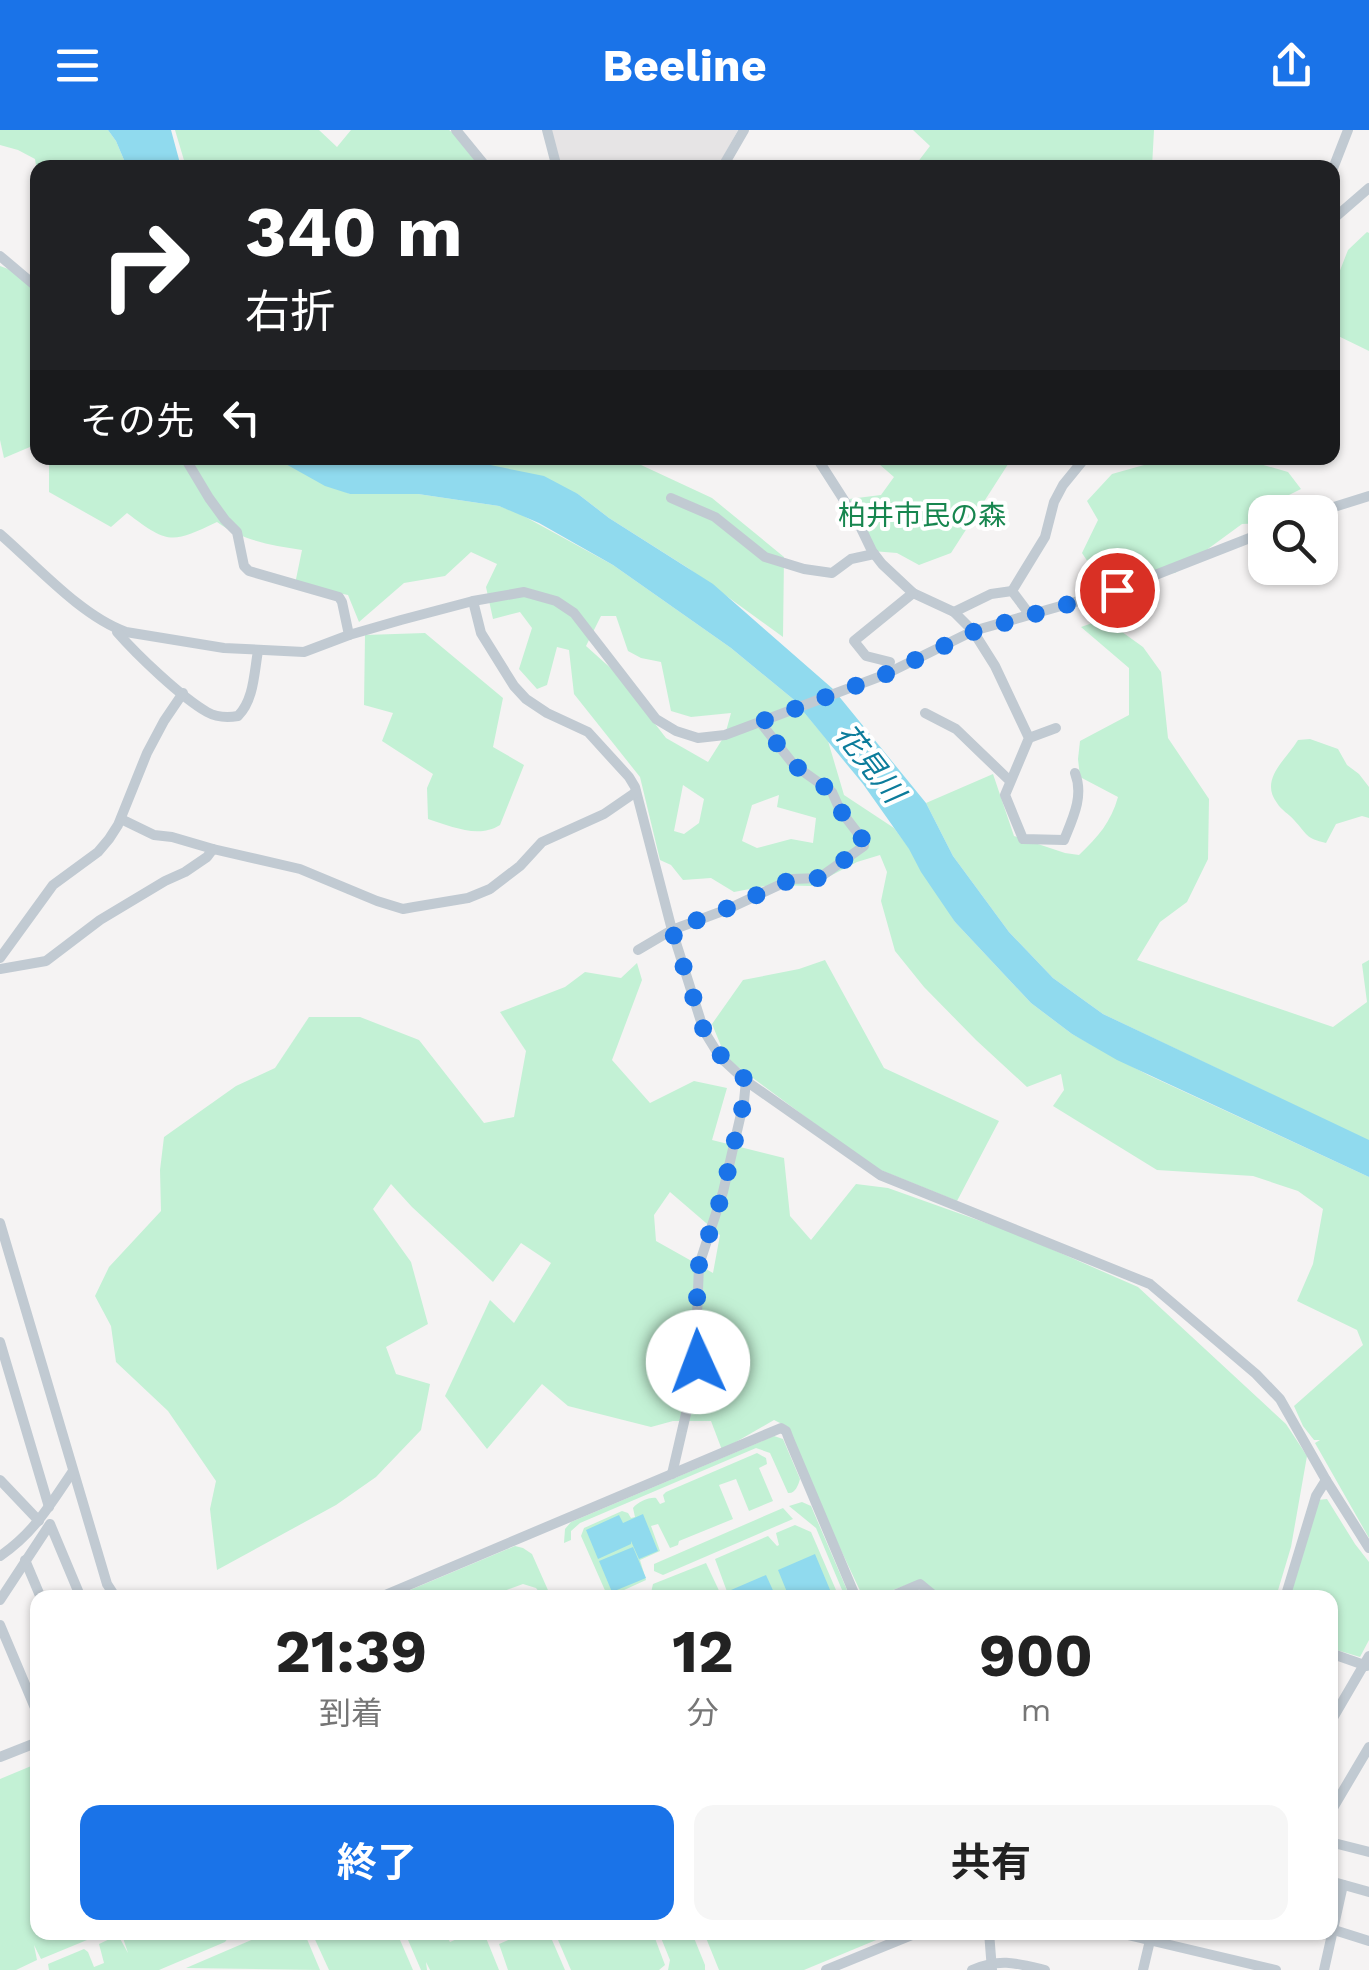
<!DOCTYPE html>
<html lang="ja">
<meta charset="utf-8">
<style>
body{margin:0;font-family:"Work Sans","Noto Sans JP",sans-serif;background:#f6f6f6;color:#222;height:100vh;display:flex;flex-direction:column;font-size:38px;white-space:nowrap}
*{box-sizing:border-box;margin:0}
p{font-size:32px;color:#767676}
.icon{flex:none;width:55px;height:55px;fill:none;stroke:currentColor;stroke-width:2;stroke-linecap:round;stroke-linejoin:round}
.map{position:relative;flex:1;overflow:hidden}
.drawer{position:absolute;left:30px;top:1460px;width:1308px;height:350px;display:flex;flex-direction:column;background:#fff;border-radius:20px;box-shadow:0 2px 8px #0004}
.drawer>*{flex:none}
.top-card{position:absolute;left:30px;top:30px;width:1310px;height:305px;border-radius:20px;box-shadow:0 2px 8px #0004;background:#202124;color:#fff;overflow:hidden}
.controls{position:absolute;left:1248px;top:365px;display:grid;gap:20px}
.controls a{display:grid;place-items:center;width:90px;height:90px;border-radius:20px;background:#fff;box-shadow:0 2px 8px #0004;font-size:50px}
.pin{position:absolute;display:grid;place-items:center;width:85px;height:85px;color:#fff;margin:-42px;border:5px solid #fff;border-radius:50%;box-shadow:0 2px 10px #0007}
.me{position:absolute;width:110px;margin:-55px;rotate:358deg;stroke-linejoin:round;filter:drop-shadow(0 0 8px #0008)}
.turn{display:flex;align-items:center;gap:35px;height:210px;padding:0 50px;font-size:45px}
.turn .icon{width:130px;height:130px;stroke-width:2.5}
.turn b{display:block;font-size:70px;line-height:85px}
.then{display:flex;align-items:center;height:95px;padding:0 50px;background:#0003;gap:20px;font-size:38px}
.eta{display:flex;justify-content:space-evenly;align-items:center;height:170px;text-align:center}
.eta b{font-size:60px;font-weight:700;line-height:70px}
.primary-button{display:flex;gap:20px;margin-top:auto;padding:20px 50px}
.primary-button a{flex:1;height:115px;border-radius:20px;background:#1a73e8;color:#fff;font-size:40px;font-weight:700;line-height:115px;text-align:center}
.primary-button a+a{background:#f6f6f6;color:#222}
header{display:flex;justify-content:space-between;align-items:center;height:130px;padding:0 50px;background:#1a73e8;color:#fff;font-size:45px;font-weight:700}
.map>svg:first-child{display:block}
.education{fill:#e6e4e5}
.green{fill:#c3f1d5;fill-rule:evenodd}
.water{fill:#90daee}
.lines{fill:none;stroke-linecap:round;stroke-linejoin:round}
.minor{stroke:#c1cad2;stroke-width:10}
.route{stroke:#1a73e8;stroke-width:18;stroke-dasharray:0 32.4}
.labels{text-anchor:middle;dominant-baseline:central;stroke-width:8;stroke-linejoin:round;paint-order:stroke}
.park-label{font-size:28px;fill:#17864f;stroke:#fff}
.water-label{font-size:30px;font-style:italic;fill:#0c7c9b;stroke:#fff}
</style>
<header><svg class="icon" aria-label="menu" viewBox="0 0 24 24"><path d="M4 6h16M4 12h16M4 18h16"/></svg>Beeline<svg class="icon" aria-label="share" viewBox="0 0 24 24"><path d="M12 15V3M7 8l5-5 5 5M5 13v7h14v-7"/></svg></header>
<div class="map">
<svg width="1369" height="1840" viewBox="0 0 1369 1840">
<rect width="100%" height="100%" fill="#f5f3f3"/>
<!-- education -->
<polygon class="education" points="549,0 738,0 717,38 558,37"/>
<!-- green -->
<g class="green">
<polygon points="0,0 108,0 116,11 127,37 38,38 37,42 35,29 18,20 0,15"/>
<polygon points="175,0 319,0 337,17 351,0 449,0 457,6 481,37 186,37"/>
<polygon points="913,0 1154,0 1152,37 914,37 930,16"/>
<polygon points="1367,102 1369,103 1369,221 1332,203 1333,152 1337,148 1348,120"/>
<polygon points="0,136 38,150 37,314 4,328 0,310"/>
<path d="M49 328H277L350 364H418L499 376 518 383 613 435 731 518 793 569 828 611 844 665 894 698 924 738 955 792 1031 873 1072 904 1148 945 1369 1047V1408L1315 1313 1320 1310H1314L1303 1296 1294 1276 1363 1215 1357 1200 1297 1171 1313 1134 1323 1079 1298 1061 1253 1046 1157 1040 1053 976 1064 960 1061 944 1027 957 976 910 924 857 895 821 881 771 887 742 880 725 857 732 811 756 771 755 734 762 711 748 683 750 671 735 660 730 640 647 574 564 569 520 557 517 547 555 537 559 519 539 532 498 520 482 493 489 486 457 497 434 471 422 445 446 404 453 359 492 348 465 295 454 302 420C271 415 243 411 217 392 171 414 168 414 127 383L111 397 49 362ZM601 486H616L628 521 641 528 661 532 671 581 691 587 731 583 725 605 708 632 666 608 615 542 586 516ZM683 655 704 669 699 693 684 704 674 701ZM779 665 777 677 816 688 813 713 791 709 757 718 742 711 752 675Z"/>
<polygon points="433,328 626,328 712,368 784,427 783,507 688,438 609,388 578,364"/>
<polygon points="872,328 1012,328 951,423 919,435 897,423 872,421 865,393 849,369 881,365 894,347"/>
<polygon points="1147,328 1252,328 1253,332 1288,342 1301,359 1285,367 1282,382 1265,382 1265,393 1242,394 1175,443 1099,449 1082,423 1098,390 1087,371 1112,344 1144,335"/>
<path d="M1104 489 1143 517 1161 542 1168 608 1209 669 1208 729 1187 772 1160 792 1137 830 1333 897 1367 872 1362 834 1369 830V1011L1103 884 1053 848 1009 802 953 726 926 673 993 644 1014 706 1065 723 1079 725C1098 707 1111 692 1118 667L1080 647 1078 629 1080 611 1129 585V538L1081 497Z"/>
<path d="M425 503 503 568 493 617 524 635 500 695C478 709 451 696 428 689L427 658 433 644 382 611 393 583 364 575 365 505Z"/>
<path d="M1310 609 1338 619 1347 635 1359 644 1369 657V688L1362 686 1336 694 1326 713C1305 708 1308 705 1294 690 1289 684 1281 680 1277 673 1259 649 1286 630 1298 610Z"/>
<polygon points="825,830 884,938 999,991 957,1071 873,1037 726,928 712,894 743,850 799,839"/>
<path d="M637 833 642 850 612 930 650 973 694 951 727 958 712 1010 784 1028 790 1086 811 1110 856 1054 888 1058 1017 1104 1138 1157 1286 1294 1307 1326 1291 1417 1276 1467H943L920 1450 874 1467H863L816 1367 788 1297 774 1290 722 1320 711 1291H673L651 1297 568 1276 542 1254 487 1319 445 1266 490 1170 514 1193 551 1133 521 1113 493 1152 412 1077 391 1054 373 1079 411 1132 428 1194 386 1217 396 1244 430 1254 421 1300 376 1347 336 1375 217 1440 210 1379 216 1351 168 1281 116 1232 111 1196 95 1166 109 1137 161 1081 160 1040 164 1007 236 956 275 938 309 887H360L419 910 484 993 514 987 526 921 500 882 565 857 585 842 621 848ZM670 1062 720 1105 713 1143 656 1111 654 1085Z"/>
<path d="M774 1306 783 1309 800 1349C798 1356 795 1364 788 1363L770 1323 756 1318 580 1393 571 1401V1410L564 1413 565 1399 571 1392Z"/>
<path d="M757 1323 766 1328 767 1334 759 1338 773 1371 749 1381 736 1349 719 1355 733 1389 679 1411 678 1415 670 1418 658 1394 651 1396 660 1421 640 1430 646 1450 611 1466 607 1465 581 1406 584 1398 622 1381 628 1383 631 1388 635 1387 633 1378C638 1372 649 1367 656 1368L660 1374 665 1372 663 1365 666 1362Z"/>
<polygon points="1327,1369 1355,1414 1369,1432 1369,1510 1360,1527 1330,1518 1330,1468 1288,1468 1318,1370"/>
<polygon points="802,1372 811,1376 850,1467 845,1467 816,1398 789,1376"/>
<polygon points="783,1378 793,1389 663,1445 654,1441 654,1434"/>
<polygon points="795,1395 811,1402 839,1467 729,1467 715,1429 768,1406 777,1416 779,1415 776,1403"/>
<polygon points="515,1416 523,1418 532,1424 551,1467 543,1467 536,1458 523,1454 488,1467 391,1468"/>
<polygon points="706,1433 722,1467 650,1467 653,1454"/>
<polygon points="37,1618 38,1802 104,1803 41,1829 34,1815 37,1830 16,1840 0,1840 0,1649 36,1634 32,1622"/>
<polygon points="124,1802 225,1803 228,1808 225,1812 159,1840 49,1840 48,1834 84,1819 88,1822 94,1837 104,1833 99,1814 118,1805 128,1823 122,1805"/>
<polygon points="304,1802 320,1840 186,1838 268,1803"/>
<polygon points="312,1803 397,1803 413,1840 329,1840"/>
<polygon points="405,1803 445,1803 450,1812 459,1808 459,1803 484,1803 499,1840 430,1840 426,1832 427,1840 421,1840"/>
<polygon points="524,1803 549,1803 565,1840 508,1840 499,1814"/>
<polygon points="555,1803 653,1803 665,1835 659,1840 571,1840"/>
<polygon points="659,1803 692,1803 705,1835 705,1840 668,1840 670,1830"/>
<polygon points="704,1803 893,1803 804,1840 719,1840"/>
</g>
<!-- water -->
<g class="water">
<polygon points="108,0 171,0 181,37 127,37 116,11"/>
<polygon points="275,328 461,329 544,346 578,364 609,388 713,454 833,559 926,673 953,726 1009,802 1053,848 1103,884 1369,1010 1369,1047 1117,930 1072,904 1031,873 955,792 921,742 909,719 863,654 793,569 731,518 613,435 539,393 499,376 418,364 350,364 325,356"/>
<polygon points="643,1384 658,1421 639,1429 631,1411 631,1414 598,1429 586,1400 619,1385 623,1393"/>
<polygon points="633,1417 646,1448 612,1462 599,1431"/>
<polygon points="815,1424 833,1467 789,1467 778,1440"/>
<polygon points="766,1445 776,1467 734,1467 731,1460"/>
</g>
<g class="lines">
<!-- minor -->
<g class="minor">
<polyline points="456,0 487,38"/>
<polyline points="547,0 557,38"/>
<polyline points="722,38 744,0"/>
<polyline points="1332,41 1348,0"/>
<polyline points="1332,90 1369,58"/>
<polyline points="0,126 38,158"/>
<polyline points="185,328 209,368 225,390 237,402 244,436 249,441 339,467 342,472 349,505"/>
<path d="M817 328 858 392 872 421 882 434 913 463 954 482 973 501 995 536 1029 608 1005 665 1023 709 1064 710C1073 688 1084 666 1075 643"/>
<polyline points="671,368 715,387 765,427 804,439 832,443 851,429 874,424"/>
<polyline points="1318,382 1369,366"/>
<path d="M0 404C36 435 81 486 126 502L224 518 304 522 349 505 401 490 473 471 524 462 556 471 574 483 656 589 676 601 698 608 725 605 884 545 973 501 1117 460 1265 402"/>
<polyline points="1012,461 1045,407 1054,372 1063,355 1085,328"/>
<polyline points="473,471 481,503 514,556 526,569 547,583 588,602 629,647 635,657 672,800 704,901 720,927 746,951 880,1045 1150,1154 1256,1244 1280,1269 1326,1350 1369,1418"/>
<polyline points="954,482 991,464 1012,461 1030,485"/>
<path d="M117 502C137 525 181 567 207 582 216 587 227 588 238 586 254 570 254 543 258 521"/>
<polyline points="890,532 866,526 854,511 913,463"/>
<polyline points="925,583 956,599 1010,651"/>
<polyline points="1029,608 1056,598"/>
<polyline points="121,689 154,705 172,707 213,719"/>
<polyline points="638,820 672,800 728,779 792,749 819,748 864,716 863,710 840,680 832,662 794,635 760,592"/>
<polyline points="0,828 53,755 98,722 109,709 118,695 147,623 164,591 183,563"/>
<polyline points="0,839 46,831 100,790 165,751 185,742 207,727 213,719 300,739 377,771 403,779 414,777 468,768 490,759 520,736 542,712 604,684 636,662"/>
<polyline points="0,1093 107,1454 116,1468"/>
<polyline points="0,1212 49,1377"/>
<polyline points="672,1344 698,1232 697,1186 699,1135 723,1062 744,971 746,951"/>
<polyline points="0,1350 39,1391"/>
<path d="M0 1426C34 1403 50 1375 73 1341"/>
<polyline points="25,1430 41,1468"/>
<polyline points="378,1468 781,1298 786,1301 789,1309 856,1468"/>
<polyline points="887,1468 920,1454 937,1468"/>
<polyline points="1285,1468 1316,1366 1326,1350"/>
<polyline points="0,1470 50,1394 81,1468"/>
<polyline points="0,1495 38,1585"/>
<polyline points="1330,1523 1367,1536"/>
<polyline points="1330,1593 1369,1526"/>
<polyline points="0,1627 38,1612"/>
<polyline points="1330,1683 1369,1617"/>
<polyline points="1330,1712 1369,1722"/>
<polyline points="1330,1751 1369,1762"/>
<polyline points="1331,1799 1369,1811"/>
<polyline points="989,1802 992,1840"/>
<polyline points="1115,1802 1276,1840"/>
<polyline points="826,1840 919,1802"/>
<path d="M972 1840C1000 1828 1016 1833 1045 1840"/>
<polyline points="1143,1840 1152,1802"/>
<polyline points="1324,1840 1343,1755"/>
</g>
</g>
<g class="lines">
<!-- route -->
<polyline class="route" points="698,1232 696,1186 699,1135 723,1062 744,971 746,950 726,933 704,901 672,800 728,778 792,749 819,748 864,716 863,710 840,680 832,662 794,635 760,592 884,545 973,502 1117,460"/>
</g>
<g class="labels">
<!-- park labels -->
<g class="park-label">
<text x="922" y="385">柏井市民の森</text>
</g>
<!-- water labels -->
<g class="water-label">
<text transform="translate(870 633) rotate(52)">花見川</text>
</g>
</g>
</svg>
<div class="controls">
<a><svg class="icon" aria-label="search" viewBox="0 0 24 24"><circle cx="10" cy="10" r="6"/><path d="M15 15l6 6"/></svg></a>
</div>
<div class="pin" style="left:1117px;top:460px;background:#d93025"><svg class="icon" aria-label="arrive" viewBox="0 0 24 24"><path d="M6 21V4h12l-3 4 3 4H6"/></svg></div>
<svg class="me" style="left:698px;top:1232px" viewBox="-20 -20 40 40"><circle r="19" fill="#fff"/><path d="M0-13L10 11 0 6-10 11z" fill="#1a73e8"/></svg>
<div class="top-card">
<div class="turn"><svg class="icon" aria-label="right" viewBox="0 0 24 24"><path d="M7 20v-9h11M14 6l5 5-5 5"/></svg><div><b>340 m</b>右折</div></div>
<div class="then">その先<svg class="icon" aria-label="left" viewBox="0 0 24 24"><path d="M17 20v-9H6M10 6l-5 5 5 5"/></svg></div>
</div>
<section class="drawer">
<div class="eta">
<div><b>21:39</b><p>到着</p></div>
<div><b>12</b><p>分</p></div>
<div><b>900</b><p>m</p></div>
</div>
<div class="primary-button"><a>終了</a><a>共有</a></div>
</section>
</div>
